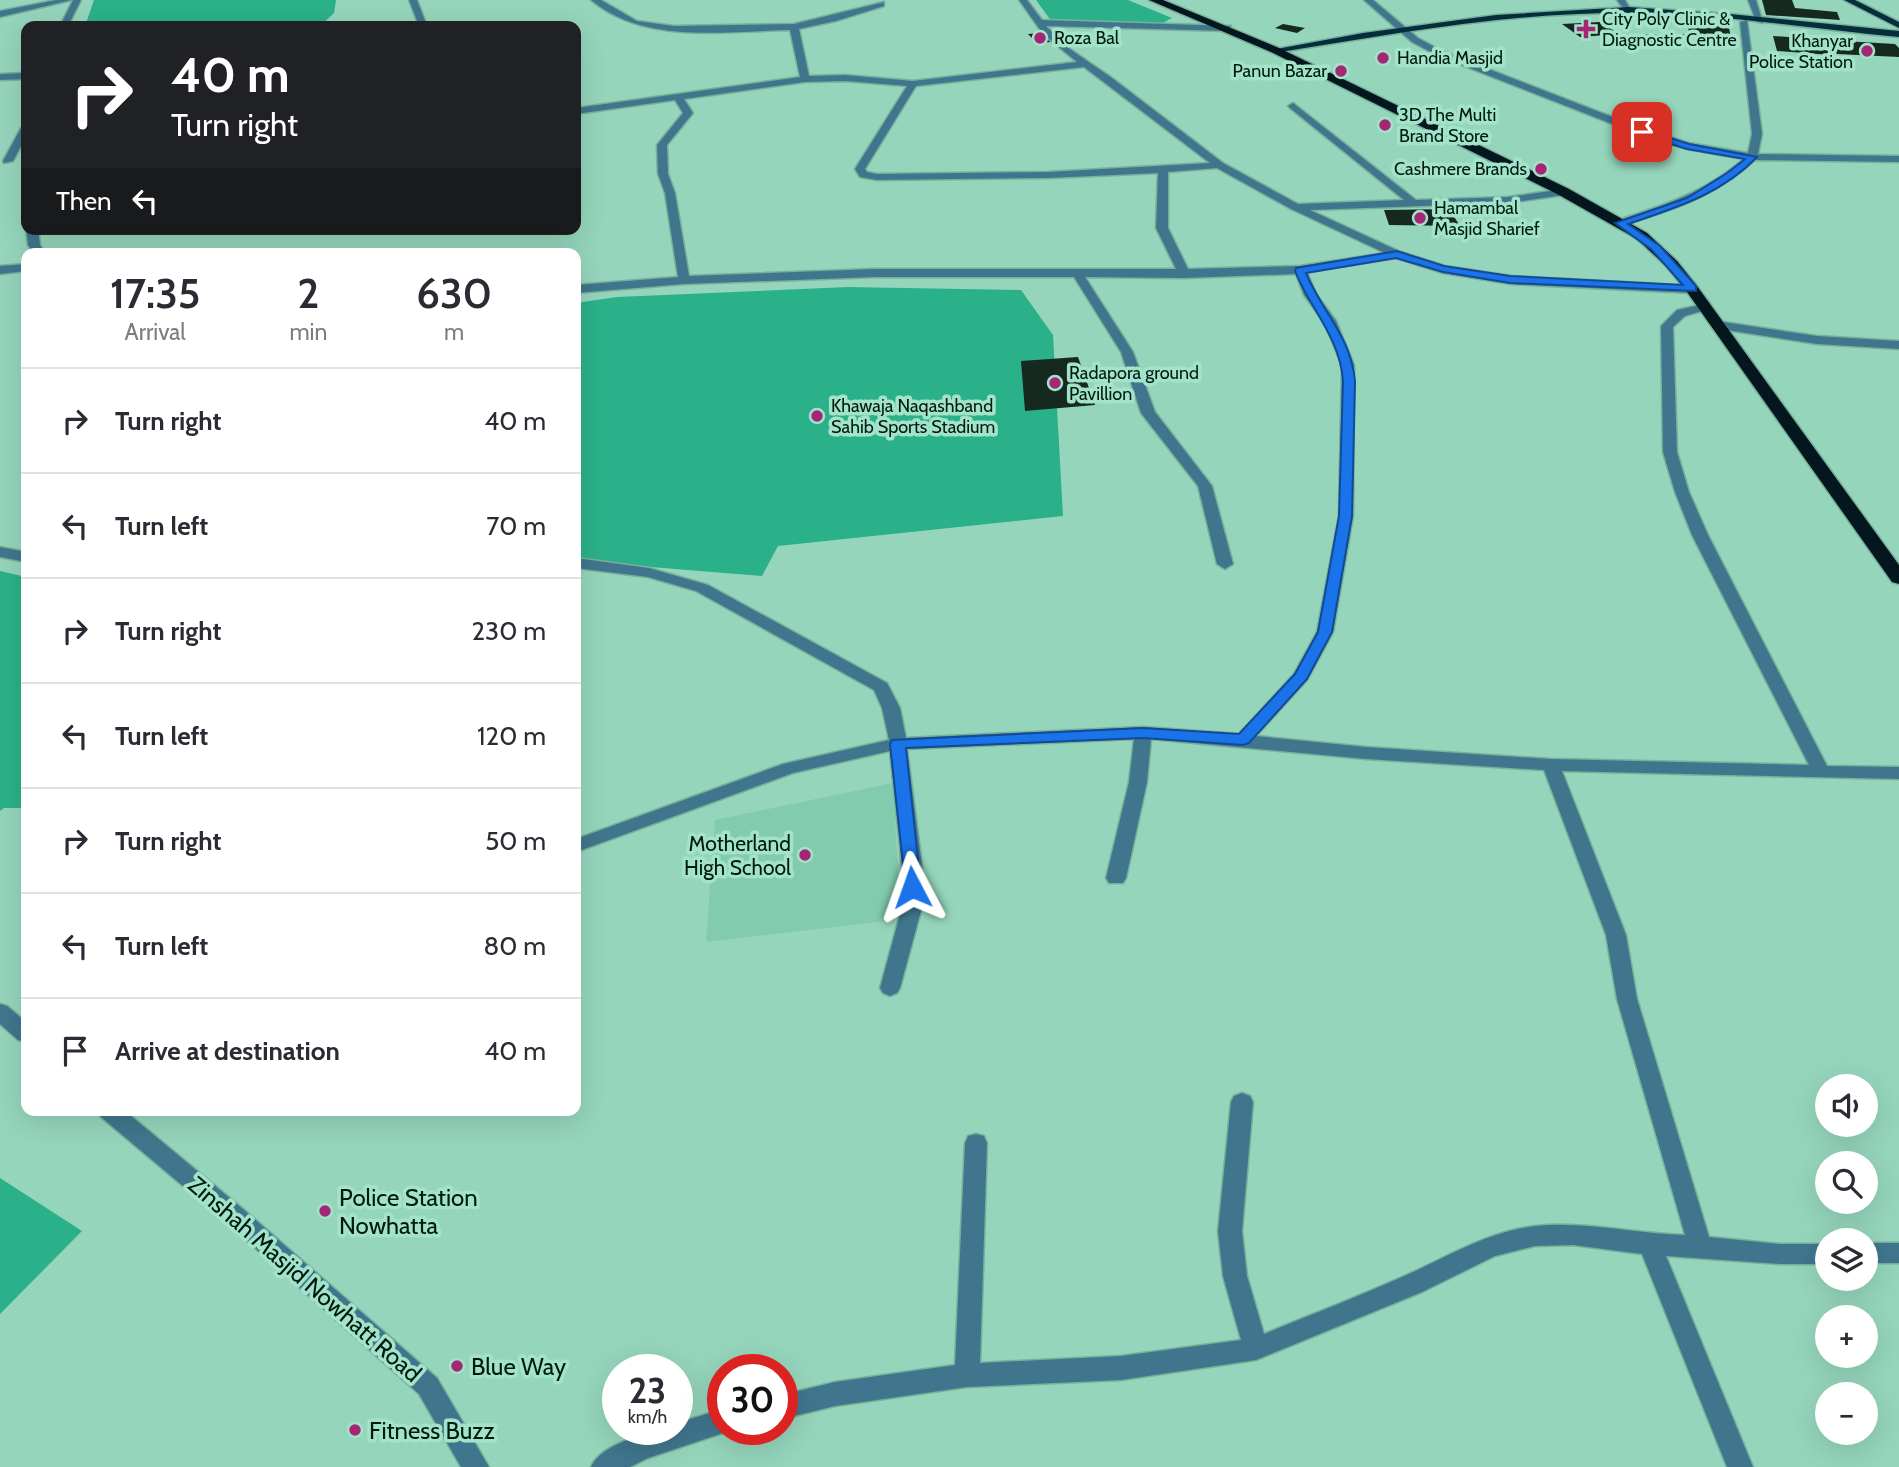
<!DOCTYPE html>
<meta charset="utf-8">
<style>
body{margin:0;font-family:Cabin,sans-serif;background:#f2f2f3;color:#2b2b33;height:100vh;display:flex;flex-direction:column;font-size:26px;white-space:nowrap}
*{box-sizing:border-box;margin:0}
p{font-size:23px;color:#7c7c81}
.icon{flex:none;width:38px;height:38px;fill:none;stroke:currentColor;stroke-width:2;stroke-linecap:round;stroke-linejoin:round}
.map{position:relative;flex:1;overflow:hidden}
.sheet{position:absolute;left:21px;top:248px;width:560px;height:868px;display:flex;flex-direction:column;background:#fff;border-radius:14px;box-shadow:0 7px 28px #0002}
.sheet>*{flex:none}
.guide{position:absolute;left:21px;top:21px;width:560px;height:214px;border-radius:14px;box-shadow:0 7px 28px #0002;background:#202124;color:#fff;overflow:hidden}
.controls{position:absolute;left:1815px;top:1074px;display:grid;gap:14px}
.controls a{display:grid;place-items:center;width:63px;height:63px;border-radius:50%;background:#fff;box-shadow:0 7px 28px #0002;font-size:35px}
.speed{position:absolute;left:602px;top:1354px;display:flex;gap:14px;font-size:35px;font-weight:700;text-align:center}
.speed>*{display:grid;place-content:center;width:91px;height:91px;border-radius:50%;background:#fff;box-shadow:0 7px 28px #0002;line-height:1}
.speed small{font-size:18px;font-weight:400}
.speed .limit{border:10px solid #d22;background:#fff;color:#111}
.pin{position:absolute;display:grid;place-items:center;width:60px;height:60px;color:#fff;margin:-30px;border-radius:14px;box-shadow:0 4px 10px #0006}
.me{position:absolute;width:77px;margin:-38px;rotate:356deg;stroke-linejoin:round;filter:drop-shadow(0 0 5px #0008)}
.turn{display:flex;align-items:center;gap:24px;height:147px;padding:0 35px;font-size:32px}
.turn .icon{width:91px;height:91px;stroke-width:2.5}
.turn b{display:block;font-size:49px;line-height:60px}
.then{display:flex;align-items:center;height:66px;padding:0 35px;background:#0003;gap:14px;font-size:26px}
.eta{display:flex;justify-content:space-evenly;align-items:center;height:119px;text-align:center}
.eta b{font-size:42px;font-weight:600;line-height:49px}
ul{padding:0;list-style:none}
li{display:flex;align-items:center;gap:21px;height:105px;padding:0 35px;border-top:2px solid #e1e1e2}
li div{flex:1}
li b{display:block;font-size:26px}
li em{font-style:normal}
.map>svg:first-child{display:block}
.built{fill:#82cbaf}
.green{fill:#2bb189}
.building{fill:#152921}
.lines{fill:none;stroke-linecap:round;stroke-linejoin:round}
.minor-casing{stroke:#78b09a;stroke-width:3}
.major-casing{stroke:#78b09a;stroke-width:3}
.highway-casing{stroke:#78b09a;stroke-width:3}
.minor{fill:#40768d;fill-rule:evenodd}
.major{fill:#052e3d;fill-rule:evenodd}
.highway{fill:#04161e;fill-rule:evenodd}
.route{fill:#1a73e8;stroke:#114b97;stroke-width:2}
.poi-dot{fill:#a62676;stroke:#a2e3c9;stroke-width:2.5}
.labels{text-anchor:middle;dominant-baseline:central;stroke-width:7;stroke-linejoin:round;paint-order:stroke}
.far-poi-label{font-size:18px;fill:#021b12;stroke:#a2e3c9;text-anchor:start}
.poi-label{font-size:21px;fill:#021b12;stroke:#a2e3c9;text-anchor:end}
.near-poi-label{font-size:24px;fill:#021b12;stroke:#a2e3c9;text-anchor:start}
.near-street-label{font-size:24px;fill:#021b12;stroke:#a2e3c9}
</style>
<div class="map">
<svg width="1899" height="1467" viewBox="0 0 1899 1467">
<rect width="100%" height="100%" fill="#95d5bc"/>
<!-- built -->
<polygon class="built" points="893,783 899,889 894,920 706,942 715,820"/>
<!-- green -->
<g class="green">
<polygon points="94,0 336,0 334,13 320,26 85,26"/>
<polygon points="1036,0 1128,0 1172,18 1161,24 1052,22"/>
<polygon points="848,287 1021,290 1053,335 1063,516 778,546 762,576 576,561 576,303 617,297"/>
<polygon points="0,571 26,577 26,808 4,808 0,811"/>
<polygon points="0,1178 82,1231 0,1314"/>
</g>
<!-- building -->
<g class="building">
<polygon points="1762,0 1792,0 1795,8 1837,12 1840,20 1766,15"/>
<polygon points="1600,22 1619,34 1580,37 1562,24"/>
<polygon points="1688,23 1729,27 1731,40 1689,36"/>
<polygon points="1283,24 1305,28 1297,33 1275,28"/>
<polygon points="1043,33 1051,42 1037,43 1028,34"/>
<polygon points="1684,34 1692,41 1630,42 1623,35"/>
<polygon points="1773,36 1817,39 1831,55 1777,51"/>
<polygon points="1827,40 1895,44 1899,48 1899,57 1837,54"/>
<polygon points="1449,209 1460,226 1389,225 1384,210"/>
<polygon points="1078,357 1095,405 1025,411 1021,361"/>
</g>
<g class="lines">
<defs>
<g id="minor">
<polygon points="56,0 72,0 0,17 0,11"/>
<polygon points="73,0 81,0 68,26 60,26"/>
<polygon points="409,0 417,0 427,26 419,26"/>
<path d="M591 0H601L637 21 674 26 794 24 884 2V6L836 21 799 29 809 76 845 75 913 81 1077 62 1043 34 1019 0H1027L1042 20 1231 26 1228 31 1046 26 1067 47 1112 78 1223 163 1298 204 1404 200 1290 108 1288 106 1293 103 1416 200 1508 197 1564 189 1569 192 1564 195 1508 203 1310 210 1401 252 1445 266 1511 276 1696 286 1698 289 1692 293 1511 284 1443 273 1396 258 1307 272 1316 294 1336 321 1354 365 1353 516 1333 632 1307 680 1256 736 1366 747 1551 759 1809 765 1692 535 1675 492 1663 452 1661 326 1677 310 1709 303V309L1685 316 1673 327 1677 452 1689 492 1708 535 1827 766 1899 767V779L1562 771 1626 935 1637 999 1709 1237 1780 1244H1827V1264H1780L1666 1256 1753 1467H1727L1642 1254 1573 1245 1535 1246 1495 1256 1422 1292 1256 1360 1121 1380 967 1387 835 1406 782 1419V1395L835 1382 955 1365 965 1143 968 1136 976 1134 984 1136 987 1143 980 1363 1121 1356 1241 1340 1223 1276 1218 1231 1231 1102 1234 1096 1242 1093 1250 1096 1253 1102 1242 1231 1247 1276 1264 1334C1310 1315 1357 1297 1402 1277 1446 1258 1488 1231 1536 1226 1585 1221 1636 1234 1685 1235L1617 999 1606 935 1544 770 1366 759 1151 739 1147 782 1126 878 1123 883H1109L1106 878 1129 782 1134 739 907 749 922 866V907L900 988 897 993 890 996 883 993 880 988 902 907V866L890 751 793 773 576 852V839L783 764 889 740 882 708 874 690 696 591 648 577 576 568V558L649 568 708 585 887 683 900 708 906 738 1143 727 1239 734 1294 674 1317 632 1339 516 1342 365 1324 322 1304 295 1296 274 1184 278 1085 277 1133 352 1155 412 1212 486 1233 564 1225 569 1217 564 1198 486 1141 413 1121 352 1074 277H875L684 284 576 293V285L678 277 665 193 658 174 657 145 683 113 675 100 576 114V108L800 77 790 30C725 31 645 45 591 0ZM1084 67 1210 163 1048 172 877 174 867 172 865 169 916 86ZM845 81 907 86 855 169 860 177 877 180 1048 178 1158 173 1156 228 1176 269H875L689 276 675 193 668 174 667 145 693 113 684 99 805 82ZM1217 168 1291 209 1385 253 1300 266 1188 269 1168 228V172Z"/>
<path d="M1364 0H1373L1418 38 1442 51 1646 130 1689 143 1748 153 1752 134 1740 22 1747 20 1762 134 1758 154 1899 156V162L1755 160C1711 198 1678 208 1624 225H1616V221C1666 204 1703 194 1744 159L1687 149 1638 134 1436 55 1412 42Z"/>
<polygon points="1617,0 1625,0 1632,12 1626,12"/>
<polygon points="1748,0 1756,0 1763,23 1756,21"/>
<polygon points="26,73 26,79 0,80 0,74"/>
<polygon points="26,125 26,137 13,161 4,163 3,161 21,128"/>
<polygon points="26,229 38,229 40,245 46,254 34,254 28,245"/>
<polygon points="26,264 26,271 0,274 0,266"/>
<polygon points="1717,321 1817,336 1899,341 1899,349 1817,344 1713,328 1713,322"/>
<polygon points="0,547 26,552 26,562 0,557"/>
<polygon points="0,1004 7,1006 26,1022 26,1042 18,1040 0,1024"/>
<polygon points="98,1111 125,1111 243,1209 437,1378 489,1467 461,1467 419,1394 227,1223 101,1117"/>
<rect x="1866" y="1243" width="33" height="20"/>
<path d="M723 1409V1430H732L648 1458 630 1467H591C601 1443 653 1430 677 1430V1423Z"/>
</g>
<g id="major">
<polygon points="1844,0 1855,0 1899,22 1899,28"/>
<path d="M1629 7 1730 14 1899 31V37C1809 29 1719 13 1629 13 1510 12 1392 34 1275 53L1271 50 1363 33 1496 15Z"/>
</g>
<polygon id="highway" points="1149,0 1163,0 1279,48 1569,189 1647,233 1677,261 1697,286 1899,565 1899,584 1892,582 1687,292 1667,267 1637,239 1559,195 1271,52"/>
</defs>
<!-- minor casing -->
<use href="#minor" class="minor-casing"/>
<!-- major casing -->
<use href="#major" class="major-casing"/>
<!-- highway casing -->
<use href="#highway" class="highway-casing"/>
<!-- minor -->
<use href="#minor" class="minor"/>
<!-- major -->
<use href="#major" class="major"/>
<!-- highway -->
<use href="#highway" class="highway"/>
</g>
<!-- route -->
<path class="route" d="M1642 129 1689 144 1757 157C1722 194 1675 208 1628 224L1660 246 1696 286V291L1510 283 1443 272 1396 258 1306 273C1322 312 1351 336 1355 381L1352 516 1332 632 1307 679 1249 743 1243 745 1143 738 906 748 921 887 918 891H906L890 744 892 740 1143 728 1239 734 1295 674 1318 632 1339 516 1343 381C1340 337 1310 309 1295 271L1296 268 1397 251 1444 266 1510 276 1683 285 1652 250 1615 223 1687 198 1727 173 1745 159 1687 149 1639 134 1637 132Z"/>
<!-- markers -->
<g class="poi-dot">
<path d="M1582.5 18.5h7v7h7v7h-7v7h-7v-7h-7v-7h7z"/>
<circle cx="1040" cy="38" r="7"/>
<circle cx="1867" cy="51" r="7"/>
<circle cx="1383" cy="58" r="7"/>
<circle cx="1341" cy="71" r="7"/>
<circle cx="1385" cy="125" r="7"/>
<circle cx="1541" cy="169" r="7"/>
<circle cx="1420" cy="218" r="7"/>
<circle cx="1055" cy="383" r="7"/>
<circle cx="817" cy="416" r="7"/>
<circle cx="805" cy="855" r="7"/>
<circle cx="325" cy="1211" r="7"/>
<circle cx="457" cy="1366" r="7"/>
<circle cx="355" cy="1430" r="7"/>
</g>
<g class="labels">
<!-- far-poi labels -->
<g class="far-poi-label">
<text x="1602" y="19">City Poly Clinic &amp;<tspan x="1602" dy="21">Diagnostic Centre</tspan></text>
<text x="1054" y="38">Roza Bal</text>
<text x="1853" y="41" text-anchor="end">Khanyar<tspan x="1853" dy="21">Police Station</tspan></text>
<text x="1397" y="58">Handia Masjid</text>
<text x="1327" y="71" text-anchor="end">Panun Bazar</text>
<text x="1399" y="115">3D The Multi<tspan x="1399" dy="21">Brand Store</tspan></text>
<text x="1527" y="169" text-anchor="end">Cashmere Brands</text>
<text x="1434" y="208">Hamambal<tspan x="1434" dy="21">Masjid Sharief</tspan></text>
<text x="1069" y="373">Radapora ground<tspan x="1069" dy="21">Pavillion</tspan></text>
<text x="831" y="406">Khawaja Naqashband<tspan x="831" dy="21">Sahib Sports Stadium</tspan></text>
</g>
<!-- poi labels -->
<g class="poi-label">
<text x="791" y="843">Motherland<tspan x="791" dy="24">High School</tspan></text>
</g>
<!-- near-poi labels -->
<g class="near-poi-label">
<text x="339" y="1197">Police Station<tspan x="339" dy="28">Nowhatta</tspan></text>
<text x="471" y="1366">Blue Way</text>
<text x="369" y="1430">Fitness Buzz</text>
</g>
<!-- near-street labels -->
<g class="near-street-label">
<text transform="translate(305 1279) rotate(41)">Zinshah Masjid Nowhatt Road</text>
</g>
</g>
</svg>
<div class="controls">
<a><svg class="icon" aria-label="sound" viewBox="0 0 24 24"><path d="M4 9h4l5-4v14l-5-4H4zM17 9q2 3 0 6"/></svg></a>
<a><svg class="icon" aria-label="search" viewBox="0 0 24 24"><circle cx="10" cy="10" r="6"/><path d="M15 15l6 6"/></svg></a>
<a><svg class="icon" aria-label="layers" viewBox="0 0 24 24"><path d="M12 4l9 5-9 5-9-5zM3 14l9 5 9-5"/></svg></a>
<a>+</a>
<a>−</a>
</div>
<div class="speed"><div>23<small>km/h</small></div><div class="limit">30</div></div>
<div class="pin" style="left:1642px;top:132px;background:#d93025"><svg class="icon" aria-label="arrive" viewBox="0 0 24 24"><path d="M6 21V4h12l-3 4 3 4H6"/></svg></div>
<svg class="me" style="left:912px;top:887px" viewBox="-20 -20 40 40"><path d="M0-17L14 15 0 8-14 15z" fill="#1a73e8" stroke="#fff" stroke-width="4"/></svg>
<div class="guide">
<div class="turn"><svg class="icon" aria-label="right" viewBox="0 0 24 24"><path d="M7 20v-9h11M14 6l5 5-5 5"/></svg><div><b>40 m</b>Turn right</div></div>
<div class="then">Then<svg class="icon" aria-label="left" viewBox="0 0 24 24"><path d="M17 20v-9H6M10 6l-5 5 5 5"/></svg></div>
</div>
<section class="sheet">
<div class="eta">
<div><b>17:35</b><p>Arrival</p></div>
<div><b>2</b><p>min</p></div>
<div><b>630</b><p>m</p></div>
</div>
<ul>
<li><svg class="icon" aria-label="right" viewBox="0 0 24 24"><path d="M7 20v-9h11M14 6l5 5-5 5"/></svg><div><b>Turn right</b></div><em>40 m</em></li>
<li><svg class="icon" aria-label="left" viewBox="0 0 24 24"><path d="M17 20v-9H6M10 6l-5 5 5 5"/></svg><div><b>Turn left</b></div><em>70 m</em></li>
<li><svg class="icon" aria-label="right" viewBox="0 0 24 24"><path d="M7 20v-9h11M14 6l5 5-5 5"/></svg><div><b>Turn right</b></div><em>230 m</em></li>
<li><svg class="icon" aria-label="left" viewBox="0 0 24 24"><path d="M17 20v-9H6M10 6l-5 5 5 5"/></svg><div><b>Turn left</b></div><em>120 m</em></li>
<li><svg class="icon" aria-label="right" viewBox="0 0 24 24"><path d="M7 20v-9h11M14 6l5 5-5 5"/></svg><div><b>Turn right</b></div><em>50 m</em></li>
<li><svg class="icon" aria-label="left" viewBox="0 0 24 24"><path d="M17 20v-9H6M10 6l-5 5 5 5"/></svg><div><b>Turn left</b></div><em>80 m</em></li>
<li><svg class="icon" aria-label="arrive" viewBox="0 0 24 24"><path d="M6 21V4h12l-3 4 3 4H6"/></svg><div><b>Arrive at destination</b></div><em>40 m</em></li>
</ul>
</section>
</div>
